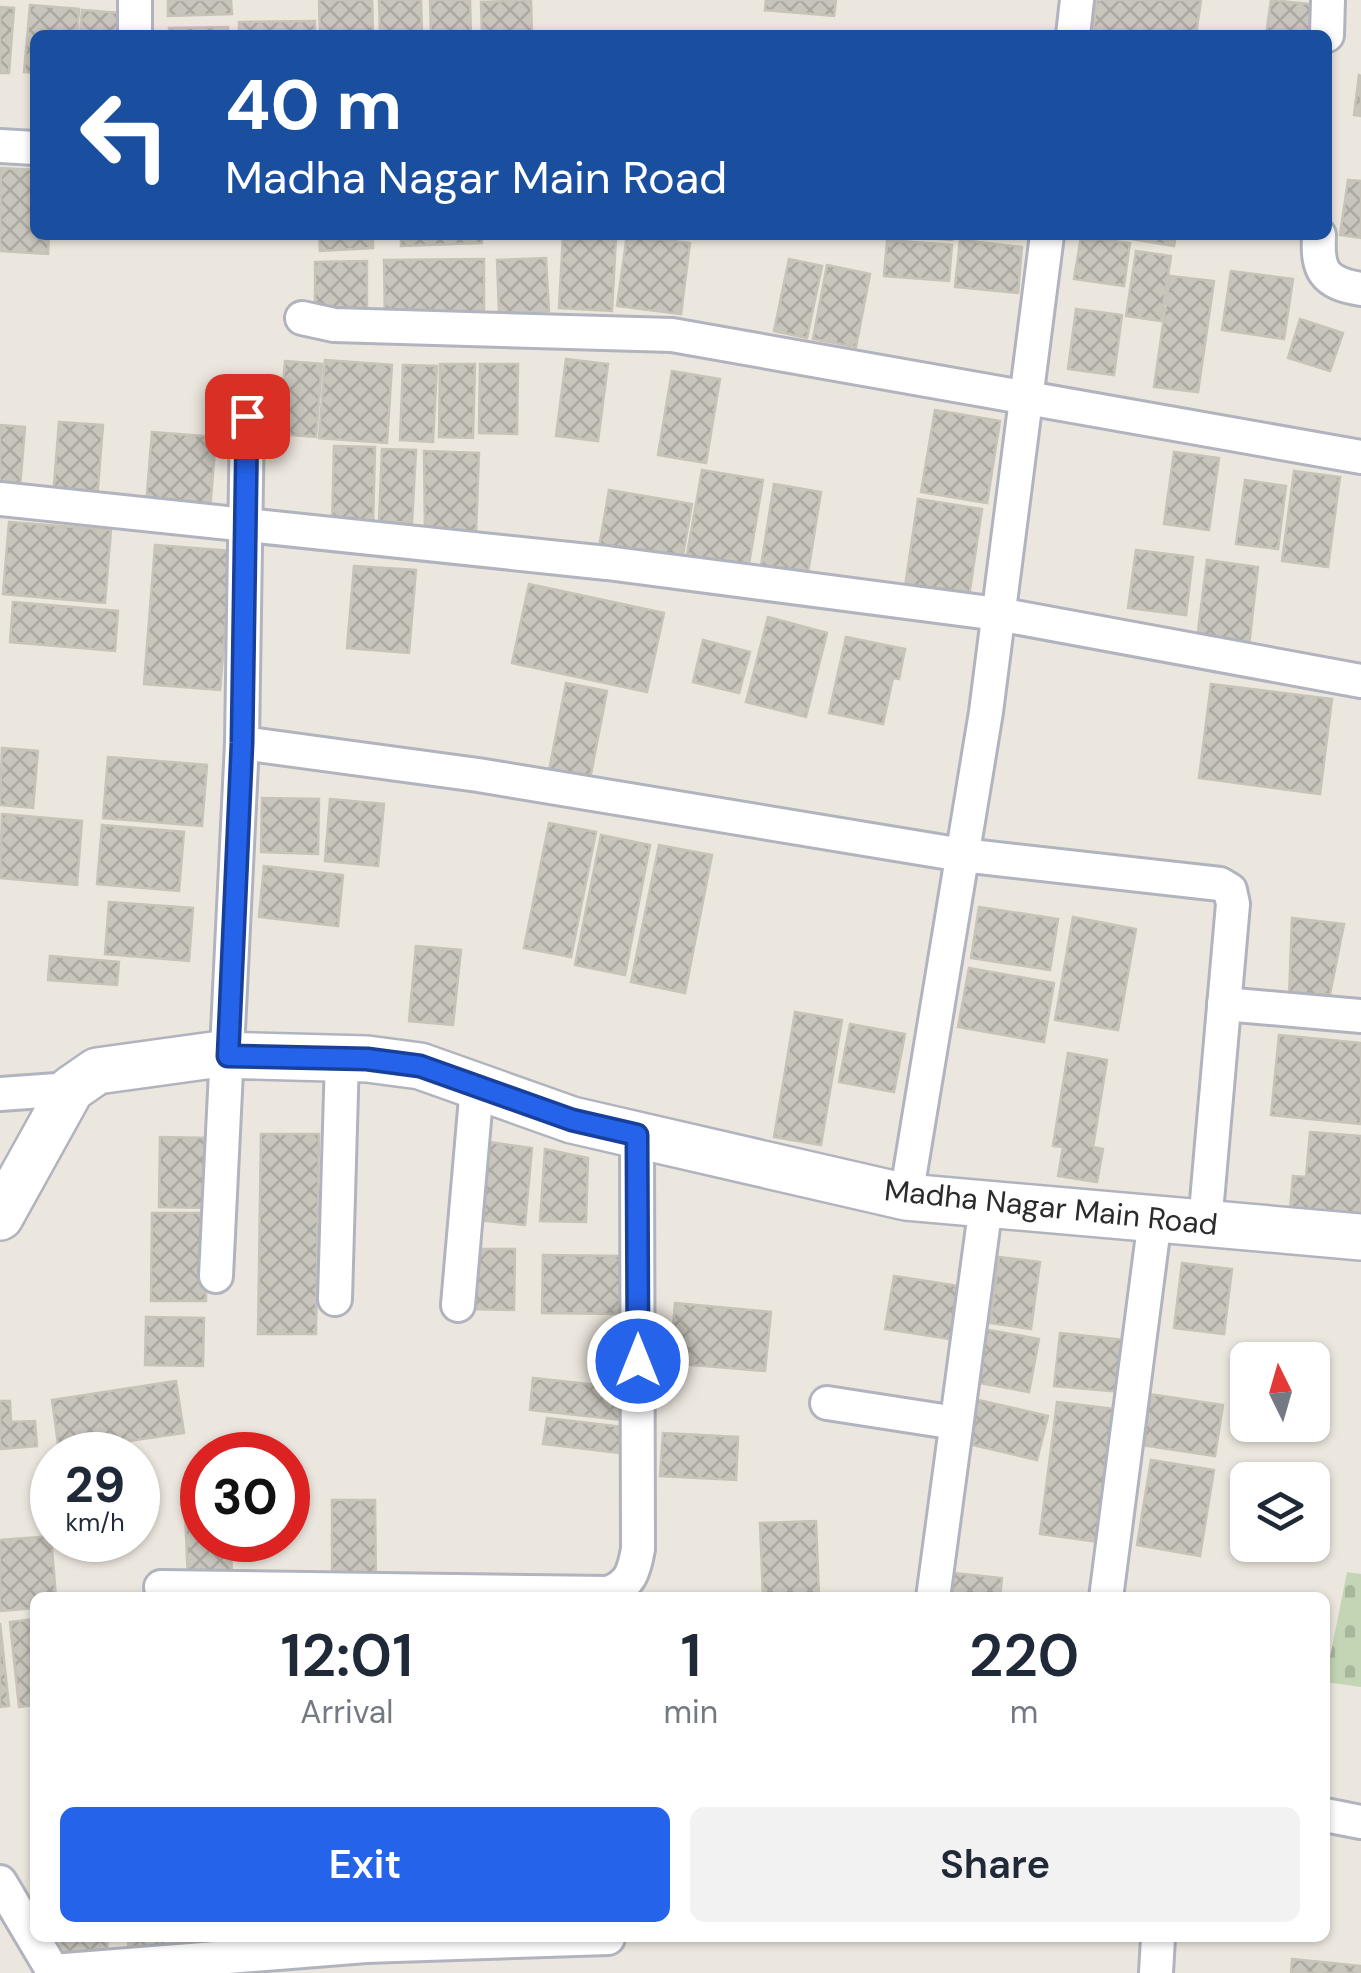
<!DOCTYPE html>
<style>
body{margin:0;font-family:"DM Sans",sans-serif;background:#f2f2f3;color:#1f2937;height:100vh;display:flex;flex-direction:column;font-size:38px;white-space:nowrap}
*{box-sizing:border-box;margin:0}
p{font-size:32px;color:#747a83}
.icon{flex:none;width:55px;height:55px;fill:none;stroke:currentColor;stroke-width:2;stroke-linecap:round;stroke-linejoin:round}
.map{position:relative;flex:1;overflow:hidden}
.details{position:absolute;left:30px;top:1592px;width:1300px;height:350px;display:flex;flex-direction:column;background:#fff;border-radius:15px;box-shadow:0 2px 8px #0004}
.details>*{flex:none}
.top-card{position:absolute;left:30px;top:30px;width:1302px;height:210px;border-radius:15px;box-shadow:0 2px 8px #0004;background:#1a4fa0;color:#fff;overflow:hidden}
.needle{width:65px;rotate:355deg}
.controls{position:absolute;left:1230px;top:1342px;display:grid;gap:20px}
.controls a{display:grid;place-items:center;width:100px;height:100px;border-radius:15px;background:#fff;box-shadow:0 2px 8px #0004;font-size:50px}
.speed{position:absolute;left:30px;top:1432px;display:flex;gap:20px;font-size:50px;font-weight:700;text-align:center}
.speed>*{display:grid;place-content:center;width:130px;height:130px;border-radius:50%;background:#fff;box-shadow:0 2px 8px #0004;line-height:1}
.speed small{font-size:25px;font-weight:400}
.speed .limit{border:15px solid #d22;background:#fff;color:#111}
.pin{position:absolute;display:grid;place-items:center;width:85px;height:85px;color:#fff;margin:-42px;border-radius:20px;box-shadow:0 5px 15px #0006}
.me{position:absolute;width:110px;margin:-55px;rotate:0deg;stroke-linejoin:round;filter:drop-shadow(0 0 8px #0008)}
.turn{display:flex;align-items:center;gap:35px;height:210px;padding:0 30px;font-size:45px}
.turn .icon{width:130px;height:130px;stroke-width:2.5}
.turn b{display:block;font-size:70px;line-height:85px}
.eta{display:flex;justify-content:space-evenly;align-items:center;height:170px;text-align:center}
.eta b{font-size:60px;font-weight:600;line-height:70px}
.button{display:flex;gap:20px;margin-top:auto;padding:20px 30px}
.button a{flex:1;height:115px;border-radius:15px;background:#2563eb;color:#fff;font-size:40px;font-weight:600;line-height:115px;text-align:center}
.button a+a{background:#f2f2f3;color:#1f2937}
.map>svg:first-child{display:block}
.cemetery{fill:url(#cemetery-stones)}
.building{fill:url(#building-cross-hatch);stroke:#c8c3b8;stroke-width:2.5}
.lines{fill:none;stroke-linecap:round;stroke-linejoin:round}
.street-casing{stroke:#b1b4be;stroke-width:38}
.secondary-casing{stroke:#b1b4be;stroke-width:50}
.street{stroke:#fff;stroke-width:32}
.secondary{stroke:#fff;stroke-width:45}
.route-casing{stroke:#184099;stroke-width:25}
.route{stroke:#2563eb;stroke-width:18}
.labels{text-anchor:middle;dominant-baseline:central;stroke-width:9;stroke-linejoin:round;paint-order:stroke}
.street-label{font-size:30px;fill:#2b2b2b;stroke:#fff}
</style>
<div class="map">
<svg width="1361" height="1973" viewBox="0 0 1361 1973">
<defs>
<pattern id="cemetery-stones" width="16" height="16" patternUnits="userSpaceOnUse" patternTransform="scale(2.5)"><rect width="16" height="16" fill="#c4d5b6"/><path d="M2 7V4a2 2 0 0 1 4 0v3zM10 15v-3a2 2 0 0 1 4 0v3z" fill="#a9b79d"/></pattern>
<pattern id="building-cross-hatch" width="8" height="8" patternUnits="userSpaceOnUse" patternTransform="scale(2.5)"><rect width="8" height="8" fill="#c8c5bc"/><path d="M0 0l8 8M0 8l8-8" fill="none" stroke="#aca9a2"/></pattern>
</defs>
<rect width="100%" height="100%" fill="#ece7de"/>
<!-- cemetery -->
<polygon class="cemetery" points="1347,1572 1361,1574 1361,1687 1325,1682"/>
<!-- building -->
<g class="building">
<polygon points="168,0 231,0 232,14 168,16"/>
<polygon points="319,0 372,0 373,35 320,35"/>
<polygon points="379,0 421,0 422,35 380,35"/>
<polygon points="430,0 470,0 471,35 431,35"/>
<polygon points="531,0 532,35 482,35 481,2"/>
<polygon points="766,0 836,0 834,16 765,10"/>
<polygon points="1097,0 1201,0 1196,35 1124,35 1093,31"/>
<polygon points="1271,0 1320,5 1316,35 1266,35"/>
<polygon points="30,5 79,9 77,35 35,35 35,73 24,72"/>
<polygon points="0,7 14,8 9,73 0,73"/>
<polygon points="82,10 133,14 131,35 80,35"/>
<polygon points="315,21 315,35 239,35 239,22"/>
<polygon points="228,27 228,35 170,35 169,28"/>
<polygon points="1359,75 1361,76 1361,116 1354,115"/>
<polygon points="1,168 35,170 35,235 49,235 48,254 0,251"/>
<polygon points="1348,180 1361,181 1361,238 1340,235"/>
<polygon points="319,235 373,235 373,248 320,251"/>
<polygon points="401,235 482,235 482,243 401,246"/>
<polygon points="563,235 616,237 612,311 559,308"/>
<polygon points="627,235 690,243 681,314 617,306"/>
<polygon points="892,235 953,235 952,240"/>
<polygon points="1107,235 1176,235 1174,246"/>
<polygon points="1081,237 1130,243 1124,286 1074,279"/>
<polygon points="887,240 952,245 949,281 884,276"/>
<polygon points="960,240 1022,247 1018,293 955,287"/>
<polygon points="1136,251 1171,256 1161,321 1126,316"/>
<polygon points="546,258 549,311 499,313 497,260"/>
<polygon points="484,259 484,321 385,322 384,260"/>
<polygon points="789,259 822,266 807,338 774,331"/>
<polygon points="367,261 367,311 315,312 315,262"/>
<polygon points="827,265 870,274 856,347 813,339"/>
<polygon points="1231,271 1293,279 1284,339 1222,330"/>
<polygon points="1170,276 1214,281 1198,392 1154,387"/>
<polygon points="1076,309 1122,315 1114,375 1068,369"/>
<polygon points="1300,319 1343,333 1330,371 1288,358"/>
<polygon points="566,359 608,364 598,441 556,436"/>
<polygon points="325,360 392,365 387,443 319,438"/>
<polygon points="285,361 322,364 316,437 279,434"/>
<polygon points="440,364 475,364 473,438 439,437"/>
<polygon points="480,364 518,364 517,434 479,433"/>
<polygon points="403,365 437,366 433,442 400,440"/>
<polygon points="672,371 720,379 706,463 658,455"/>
<polygon points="935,410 1000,421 987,503 921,492"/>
<polygon points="59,422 103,425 97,500 53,497"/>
<polygon points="0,425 25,427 20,488 0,486"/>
<polygon points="152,432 216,437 210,510 146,505"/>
<polygon points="334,446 375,447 373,526 332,525"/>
<polygon points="382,449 416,450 412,523 379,521"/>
<polygon points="424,451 479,453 476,533 425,534"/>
<polygon points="1174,452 1219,458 1209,530 1164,524"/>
<polygon points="702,470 763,480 748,570 686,560"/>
<polygon points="1294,471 1340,477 1328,567 1282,561"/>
<polygon points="1245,480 1286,486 1278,549 1236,544"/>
<polygon points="774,484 821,492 807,579 760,572"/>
<polygon points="609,490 692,504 681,566 598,553"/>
<polygon points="918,499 982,509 968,603 904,594"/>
<polygon points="9,522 111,530 105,603 3,594"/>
<polygon points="155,545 232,551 220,690 144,684"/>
<polygon points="1136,550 1193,557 1186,615 1128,608"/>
<polygon points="1207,560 1258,567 1249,646 1197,639"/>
<polygon points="354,566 416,570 409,653 347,648"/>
<polygon points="529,584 664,613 647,692 512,663"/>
<polygon points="13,602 118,611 115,651 10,642"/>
<polygon points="768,617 827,633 806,717 746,702"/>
<polygon points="846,637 905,649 899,679 893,678 883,724 829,713"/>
<polygon points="703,640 750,652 739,693 693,682"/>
<polygon points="566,683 607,691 590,779 549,771"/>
<polygon points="1211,684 1332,699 1320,794 1199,778"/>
<polygon points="2,748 38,751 33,808 0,805"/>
<polygon points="108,757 207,765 202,826 103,818"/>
<polygon points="262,798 319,799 318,854 261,852"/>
<polygon points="330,799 384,804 378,866 325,861"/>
<polygon points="2,814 82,821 77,885 0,878"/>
<polygon points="549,823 596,832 571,957 524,948"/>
<polygon points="102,825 184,832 179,891 97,884"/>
<polygon points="601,835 650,845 625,975 575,965"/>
<polygon points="659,845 712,855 685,993 631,982"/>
<polygon points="264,866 343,875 338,926 259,917"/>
<polygon points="109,902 193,908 189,961 105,954"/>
<polygon points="979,907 1058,919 1050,970 971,958"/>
<polygon points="1073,917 1136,929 1118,1030 1055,1020"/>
<polygon points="1292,918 1344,924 1330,994 1289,997"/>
<polygon points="416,946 461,950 453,1025 409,1021"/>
<polygon points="50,956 119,962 117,985 48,980"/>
<polygon points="969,968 1054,983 1044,1042 958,1027"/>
<polygon points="795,1012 842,1020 821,1145 774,1137"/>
<polygon points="850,1024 905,1034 894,1092 839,1082"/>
<polygon points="1279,1035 1361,1043 1361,1124 1271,1115"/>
<polygon points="1068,1053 1107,1060 1093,1147 1103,1149 1097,1182 1058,1176 1063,1147 1053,1146"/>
<polygon points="1310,1132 1361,1136 1361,1215 1290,1209 1293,1176 1306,1177"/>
<polygon points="261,1134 319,1134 316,1334 258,1334"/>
<polygon points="160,1137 211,1138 210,1208 159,1207"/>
<polygon points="482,1141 532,1148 525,1225 476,1220"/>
<polygon points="545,1149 588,1158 586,1222 540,1221"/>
<polygon points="152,1213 207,1213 206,1301 151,1301"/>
<polygon points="475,1249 515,1249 514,1310 474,1309"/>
<polygon points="543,1255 623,1256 623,1314 542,1313"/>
<polygon points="999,1257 1040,1262 1031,1329 990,1323"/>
<polygon points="1182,1263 1232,1269 1224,1334 1174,1328"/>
<polygon points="894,1276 959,1286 950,1339 885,1329"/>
<polygon points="675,1303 771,1312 765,1371 670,1363"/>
<polygon points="146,1317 204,1318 203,1366 145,1365"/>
<polygon points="983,1329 1039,1339 1029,1392 974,1382"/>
<polygon points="1060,1333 1126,1340 1121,1392 1054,1386"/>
<polygon points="533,1378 636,1389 633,1421 530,1410"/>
<polygon points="176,1381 184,1433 59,1451 52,1400"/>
<polygon points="1149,1394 1223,1405 1215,1456 1141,1445"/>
<polygon points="974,1399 1048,1416 1037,1460 964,1443"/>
<polygon points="0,1401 10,1401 11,1422 35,1421 37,1446 0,1449"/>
<polygon points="1057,1402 1115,1409 1099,1542 1040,1534"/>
<polygon points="547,1418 632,1428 629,1454 543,1444"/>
<polygon points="663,1433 738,1437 736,1480 660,1476"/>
<polygon points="1151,1460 1214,1470 1200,1556 1137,1545"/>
<polygon points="202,1484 202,1540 231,1540 232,1581 188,1582 184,1485"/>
<polygon points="332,1500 375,1500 376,1588 332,1589"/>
<polygon points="816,1521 819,1598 763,1598 760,1523"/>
<polygon points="51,1536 56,1598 35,1598 35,1608 0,1611 0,1540"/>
<polygon points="954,1573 1002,1578 1000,1598 951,1598"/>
<polygon points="35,1619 35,1705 19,1707 10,1622"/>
<polygon points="0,1623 9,1706 0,1707"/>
<polygon points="60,1938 107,1938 108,1953 61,1956"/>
<polygon points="128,1938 198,1938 199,1954 129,1958"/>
<polygon points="1292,1959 1361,1966 1361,1973 1291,1973"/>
</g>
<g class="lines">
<defs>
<g id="street">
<polyline points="135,35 135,0"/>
<polyline points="1073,35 1077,0"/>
<polyline points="1327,35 1328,0"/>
<polyline points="0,146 35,148"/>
<path d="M1319 235C1317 271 1324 283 1361 289"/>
<polyline points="302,318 334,325 672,335 1361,457"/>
<polyline points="0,499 607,563 998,614 1361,681"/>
<polyline points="242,743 478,775 962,855 1220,884 1230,890 1233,904 1205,1224"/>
<polyline points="1224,1004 1361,1016"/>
<polyline points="0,1094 71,1089"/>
<polyline points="906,1197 986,712 1047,235"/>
<polyline points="216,1276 242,743 247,416"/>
<polyline points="335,1299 342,1058"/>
<polyline points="458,1305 477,1086"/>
<polyline points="827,1403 956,1423"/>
<path d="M161 1587 608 1593C630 1585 634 1572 638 1549L637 1135"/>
<polyline points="933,1598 986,1205"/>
<polyline points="1106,1598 1155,1219"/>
<polyline points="1325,1815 1361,1822"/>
<polyline points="0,1882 54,1973"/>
<polyline points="53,1971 366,1946 608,1938"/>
<polyline points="1156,1973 1158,1938"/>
</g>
<polyline id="secondary" points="0,1217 71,1089 97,1071 213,1055 367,1059 420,1066 572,1120 906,1197 1361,1237"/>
</defs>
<!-- street casing -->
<use href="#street" class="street-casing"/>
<!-- secondary casing -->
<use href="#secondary" class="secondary-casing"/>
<!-- street -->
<use href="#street" class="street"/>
<!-- secondary -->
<use href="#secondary" class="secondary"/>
</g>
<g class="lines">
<defs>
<polyline id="route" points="247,416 242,743 228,1056 367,1059 420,1066 572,1120 637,1135 638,1361"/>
</defs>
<!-- route casing -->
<use href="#route" class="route-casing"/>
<!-- route -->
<use href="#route" class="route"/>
</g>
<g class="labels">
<!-- street labels -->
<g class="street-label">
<text transform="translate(1051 1207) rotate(6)">Madha Nagar Main Road</text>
</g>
</g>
</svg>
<div class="controls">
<a><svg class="needle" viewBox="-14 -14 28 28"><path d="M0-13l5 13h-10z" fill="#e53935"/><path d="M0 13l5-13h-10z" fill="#747a83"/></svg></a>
<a><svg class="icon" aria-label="layers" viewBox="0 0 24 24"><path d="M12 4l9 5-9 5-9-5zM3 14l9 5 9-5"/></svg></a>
</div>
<div class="speed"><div>29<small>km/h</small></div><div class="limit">30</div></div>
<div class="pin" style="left:247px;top:416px;background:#d93025"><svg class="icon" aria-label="arrive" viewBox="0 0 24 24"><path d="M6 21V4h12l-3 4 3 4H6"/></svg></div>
<svg class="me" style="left:638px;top:1361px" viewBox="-20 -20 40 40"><circle r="17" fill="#2563eb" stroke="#fff" stroke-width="3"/><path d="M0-11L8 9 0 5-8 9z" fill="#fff"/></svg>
<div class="top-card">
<div class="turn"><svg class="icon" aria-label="left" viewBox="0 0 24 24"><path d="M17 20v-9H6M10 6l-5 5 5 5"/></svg><div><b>40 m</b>Madha Nagar Main Road</div></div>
</div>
<section class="details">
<div class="eta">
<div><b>12:01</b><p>Arrival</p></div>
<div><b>1</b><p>min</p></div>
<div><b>220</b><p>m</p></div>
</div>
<div class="button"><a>Exit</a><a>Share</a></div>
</section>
</div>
